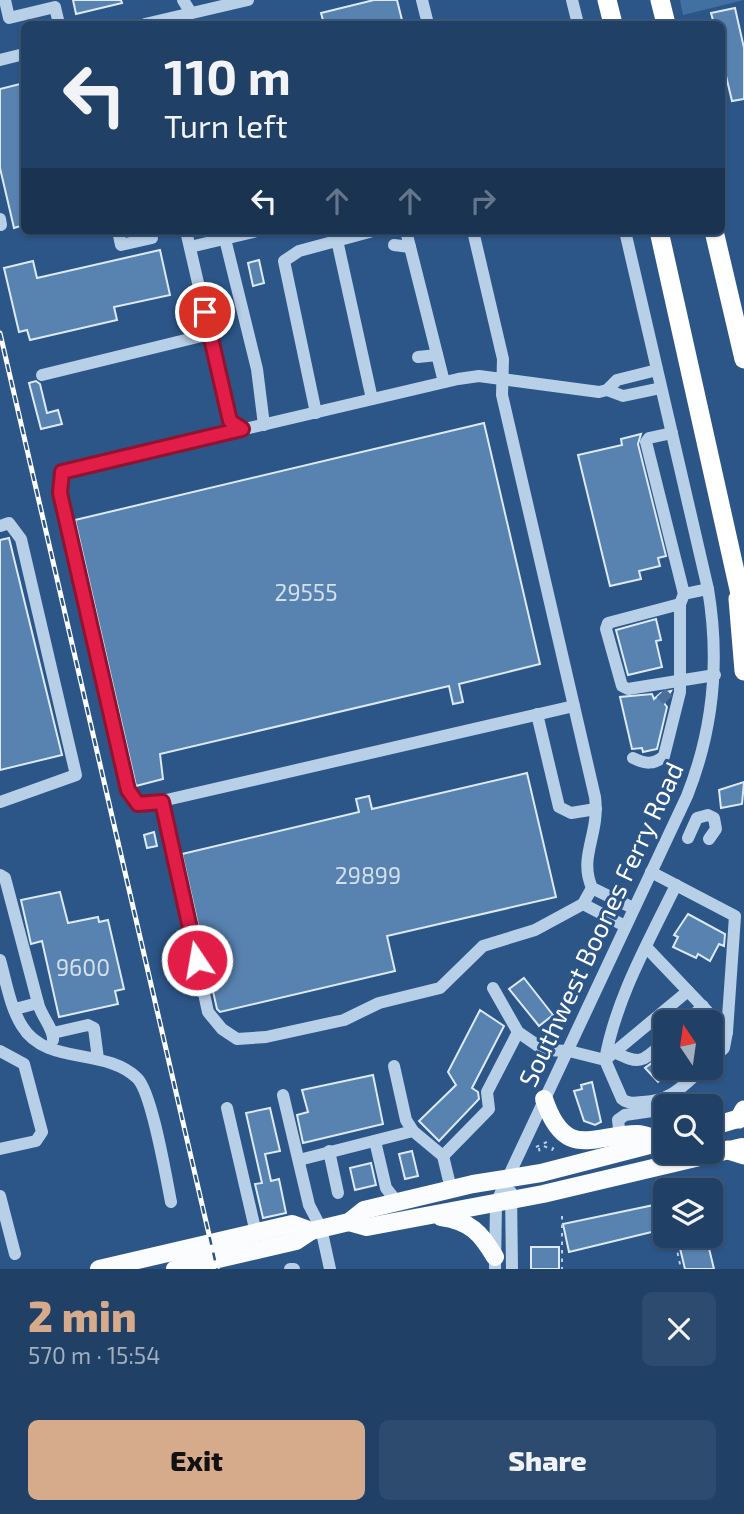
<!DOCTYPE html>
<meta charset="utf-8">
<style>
body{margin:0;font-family:"Exo 2",sans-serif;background:#2d4b6f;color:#f1f3f6;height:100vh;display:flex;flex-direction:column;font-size:26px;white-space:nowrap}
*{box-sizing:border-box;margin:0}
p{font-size:23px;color:#a2afbf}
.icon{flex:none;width:38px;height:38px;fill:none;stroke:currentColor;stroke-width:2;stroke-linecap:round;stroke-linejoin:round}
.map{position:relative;height:1269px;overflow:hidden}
.details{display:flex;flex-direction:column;background:#214066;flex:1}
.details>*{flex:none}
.banner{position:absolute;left:21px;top:21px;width:704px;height:214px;border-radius:10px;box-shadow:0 2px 5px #0004,0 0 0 2px #3e597a;background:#214066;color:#f1f3f6;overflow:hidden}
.needle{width:46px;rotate:347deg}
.fabs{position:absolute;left:653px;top:1010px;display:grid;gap:14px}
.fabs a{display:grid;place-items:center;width:70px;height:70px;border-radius:10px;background:#214066;box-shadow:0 2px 5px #0004,0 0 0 2px #3e597a;font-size:35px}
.pin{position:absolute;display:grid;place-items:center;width:60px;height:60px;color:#fff;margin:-30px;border:4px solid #fff;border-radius:50%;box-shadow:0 2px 7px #0007}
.me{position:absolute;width:77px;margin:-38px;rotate:348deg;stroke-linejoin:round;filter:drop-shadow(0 0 5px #0008)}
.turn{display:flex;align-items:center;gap:24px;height:147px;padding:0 28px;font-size:32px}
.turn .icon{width:91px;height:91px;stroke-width:2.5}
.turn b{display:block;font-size:49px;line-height:60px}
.lanes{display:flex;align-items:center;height:66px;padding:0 28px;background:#0003;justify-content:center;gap:35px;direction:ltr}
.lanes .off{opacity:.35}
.round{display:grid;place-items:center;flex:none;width:74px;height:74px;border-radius:10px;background:#2d4b6f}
.headline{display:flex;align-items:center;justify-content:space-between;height:119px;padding:0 28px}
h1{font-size:42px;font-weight:800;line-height:52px;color:#d6ab8b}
.action{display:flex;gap:14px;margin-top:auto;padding:14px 28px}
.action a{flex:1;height:80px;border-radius:10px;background:#d6ab8b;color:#111;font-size:28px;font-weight:800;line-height:80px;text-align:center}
.action a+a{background:#2d4b6f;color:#f1f3f6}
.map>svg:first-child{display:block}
.green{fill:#4170a3}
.building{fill:#5882b0;stroke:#dce9f6;stroke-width:2}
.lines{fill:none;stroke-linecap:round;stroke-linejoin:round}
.minor-tunnel{stroke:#4c6f9a;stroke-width:12;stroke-dasharray:12 6;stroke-linecap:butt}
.path{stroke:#b8cfe8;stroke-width:2;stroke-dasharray:3.5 5;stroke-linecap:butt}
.minor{stroke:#b8cfe8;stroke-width:12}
.major{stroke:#fafcfe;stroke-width:18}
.highway{stroke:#fff;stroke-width:19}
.rail-casing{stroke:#fff;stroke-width:5}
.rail{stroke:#2c5688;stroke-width:2.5;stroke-dasharray:8;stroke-linecap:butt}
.route-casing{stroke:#92132f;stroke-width:18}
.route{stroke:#e11d48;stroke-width:12}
.labels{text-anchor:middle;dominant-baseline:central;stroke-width:6;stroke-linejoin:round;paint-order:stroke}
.number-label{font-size:23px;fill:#d5e0eb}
.street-label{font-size:26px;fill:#fff;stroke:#2c5688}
</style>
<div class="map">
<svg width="744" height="1269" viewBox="0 0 744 1269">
<rect width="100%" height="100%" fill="#2c5688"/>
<!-- green -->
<polygon class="green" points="680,0 744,0 683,15"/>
<!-- building -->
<g class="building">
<polygon points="73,0 121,0 122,3 76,14"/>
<polygon points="374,0 397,0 403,24 324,24 321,13"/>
<polygon points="735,8 744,48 744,99 732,101 721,55 721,24 714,24 711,13"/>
<polygon points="24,83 24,225 14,228 0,168 0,89"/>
<polygon points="160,250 170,295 114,307 117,320 30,340 27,330 19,332 4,268 33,261 37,278"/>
<polygon points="259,260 264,283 253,286 248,263"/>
<polygon points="36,381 40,384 47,413 58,410 62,424 41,429 29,383"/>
<polygon points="484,423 540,664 459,684 463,702 453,704 449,686 160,754 163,779 136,786 75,520"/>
<polygon points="641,434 638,444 666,556 658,558 660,566 639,571 641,579 610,586 578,455 622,445 621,439"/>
<polygon points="9,538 62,755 0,770 0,540"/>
<polygon points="656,619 661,640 656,641 662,667 628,675 616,630"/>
<polygon points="671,691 664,703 667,707 657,749 643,752 642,748 632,749 620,697 652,694 654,699 661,693"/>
<polygon points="527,773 556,897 387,936 395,971 220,1012 217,1009 182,854 359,812 356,799 369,796 372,809"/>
<polygon points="744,782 742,804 721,808 719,790"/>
<polygon points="154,832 157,846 147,848 144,835"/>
<polygon points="60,892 68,923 98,917 99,922 108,920 124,989 115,991 118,1004 59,1017 42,941 31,944 21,900"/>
<polygon points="688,914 725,934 724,946 719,944 710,961 698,954 696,958 673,947 678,937 674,935"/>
<polygon points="524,978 553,1015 539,1026 509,989"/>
<polygon points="480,1010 504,1026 472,1088 478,1092 479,1099 439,1141 419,1121 456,1085 448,1072"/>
<polygon points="665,1053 665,1068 675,1068 658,1082 645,1068"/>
<polygon points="373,1075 383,1124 303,1143 297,1115 308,1112 302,1090"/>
<polygon points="592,1082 601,1122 595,1125 584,1121 574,1091 582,1089 581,1085"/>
<polygon points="270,1108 280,1151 265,1154 271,1181 279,1179 286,1213 263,1218 255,1184 262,1183 246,1113"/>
<polygon points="412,1151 418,1176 405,1179 399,1154"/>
<polygon points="371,1163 376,1185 355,1190 350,1168"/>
<polygon points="654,1205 662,1224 659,1225 660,1230 569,1252 563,1224"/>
<polygon points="677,1236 706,1236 714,1269 685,1269"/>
<rect x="531" y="1247" width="28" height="22"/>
</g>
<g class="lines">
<!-- minor-tunnel -->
<polyline class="minor-tunnel" points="661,693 668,700"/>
<!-- path -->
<g class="path">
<polyline points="544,1146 552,1150 555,1145"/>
<polyline points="536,1147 549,1141"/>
<polyline points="539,1148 540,1156"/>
<polyline points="562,1216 562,1269"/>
<polyline points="710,1220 719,1220"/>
<polyline points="674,1236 681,1269"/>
</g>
<!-- minor -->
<g class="minor">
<polyline points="5,0 9,18 55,7 59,24"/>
<polyline points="183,0 191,13"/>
<polyline points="422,0 428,24"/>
<polyline points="572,0 578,24"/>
<polyline points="145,24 248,0"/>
<polyline points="0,60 24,54"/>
<polyline points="0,219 1,225"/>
<polyline points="118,231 121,245 152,238 150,231"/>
<polyline points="186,231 230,421 242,429"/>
<polyline points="335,231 372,399"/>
<polyline points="406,231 444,382"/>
<path d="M473 231 503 359 502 395 595 797C600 835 578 856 592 888L633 908"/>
<polyline points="225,239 257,369 264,425"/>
<polyline points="394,245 410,247"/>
<polyline points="190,247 257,231"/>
<polyline points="418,357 437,355"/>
<polyline points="42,375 210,334"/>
<polyline points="607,390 623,396 661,388"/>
<polyline points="316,413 284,261 299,251 373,231"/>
<polyline points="672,433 649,438 646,442 684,594"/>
<polyline points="0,526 9,523 21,539 76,775 0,802"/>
<polyline points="680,604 608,623 606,629 622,686 628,689 715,675"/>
<polyline points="574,706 162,801 138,804 128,790 60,493 62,472 458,379 479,376 599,392 607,390 617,380 657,370"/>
<polyline points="537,714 559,807 571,813 596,809"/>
<path d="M633 758C645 764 654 765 664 756L680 692V604L684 594 708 589"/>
<polyline points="162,801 208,1012 222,1029 237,1039 266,1037 344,1020 379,1003 440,988 483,946 535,930 583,904 592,888"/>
<polyline points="688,838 697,818 708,815 714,818 716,829 709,839"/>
<polyline points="651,872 735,916 727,1032 724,1048 710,1061"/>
<polyline points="0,875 5,878 38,1003 15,1009"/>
<path d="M676 885C649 941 616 998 605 1060L688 991"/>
<polyline points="583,904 625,926"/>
<polyline points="646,947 727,1032"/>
<path d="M0 960C6 981 10 1007 22 1026 46 1066 105 1047 137 1078 152 1092 166 1177 171 1202"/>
<path d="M493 988 518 1032 544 1050 569 1051 605 1060 622 1099C628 1104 635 1103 643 1102 671 1101 683 1086 703 1068"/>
<path d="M38 1003C41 1016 54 1029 53 1040"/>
<polyline points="686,1022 703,1006"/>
<polyline points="53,1033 88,1025 94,1028 98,1059"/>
<polyline points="0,1051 24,1064 42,1132 36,1141 0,1149"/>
<path d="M614 1052C642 1066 643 1061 665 1041"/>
<polyline points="394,1066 406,1120 413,1131"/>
<polyline points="283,1095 309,1205 321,1228 330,1269"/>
<polyline points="227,1108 256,1233"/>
<polyline points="625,1136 619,1128 618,1120 625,1115 659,1110 661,1101"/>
<polyline points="375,1141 386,1188 397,1202"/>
<polyline points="329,1151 338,1193"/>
<polyline points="443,1156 489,1109 487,1092 518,1032"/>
<polyline points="299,1160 413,1131 443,1156 451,1189"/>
<polyline points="511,1192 512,1269"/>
<polyline points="0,1196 15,1254"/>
<polyline points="290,1269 294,1269"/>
<path d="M495 1269 496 1203 687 796C714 728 720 660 708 589L625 231"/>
</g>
<!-- major -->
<g class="major">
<path d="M544 1099C565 1161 592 1135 637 1134 646 1134 655 1139 663 1141"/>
<polyline points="710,1127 744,1117"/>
<path d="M441 1217C470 1221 481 1233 495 1257"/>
<polyline points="349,1222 367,1227 543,1194 742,1147"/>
<polyline points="99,1269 292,1224 311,1231"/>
<polyline points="175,1269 296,1241 311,1231 349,1222 364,1210 473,1184 541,1173 665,1141"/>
</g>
<!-- highway -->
<g class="highway">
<polyline points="607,0 613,24"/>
<polyline points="660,0 666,24"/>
<polyline points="659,231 744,612"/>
<polyline points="714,231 744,359"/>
<polyline points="738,599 744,671"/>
<polyline points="739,1119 744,1110"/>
<polyline points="728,1150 744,1155"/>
</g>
<defs>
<polyline id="rail" points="0,333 217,1269"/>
</defs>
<!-- rail casing -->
<use href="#rail" class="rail-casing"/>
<!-- rail -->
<use href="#rail" class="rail"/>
</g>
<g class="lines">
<defs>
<polyline id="route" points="197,960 162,802 138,804 128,790 60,493 62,472 242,429 230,421 205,312"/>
</defs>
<!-- route casing -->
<use href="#route" class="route-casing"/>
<!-- route -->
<use href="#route" class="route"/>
</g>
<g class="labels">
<!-- number labels -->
<g class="number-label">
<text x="306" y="592">29555</text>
<text x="368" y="875">29899</text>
<text x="83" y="967">9600</text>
</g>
<!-- street labels -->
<g class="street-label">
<text transform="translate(600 924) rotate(-65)">Southwest Boones Ferry Road</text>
</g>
</g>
</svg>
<div class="fabs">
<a><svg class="needle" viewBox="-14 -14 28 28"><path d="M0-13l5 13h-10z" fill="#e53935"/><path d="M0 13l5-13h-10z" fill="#a2afbf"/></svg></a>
<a><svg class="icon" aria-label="search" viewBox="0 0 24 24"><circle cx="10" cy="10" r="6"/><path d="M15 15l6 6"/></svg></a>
<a><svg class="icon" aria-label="layers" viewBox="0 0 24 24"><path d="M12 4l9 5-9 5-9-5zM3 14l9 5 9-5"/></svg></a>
</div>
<div class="pin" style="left:205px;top:312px;background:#d93025"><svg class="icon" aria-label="arrive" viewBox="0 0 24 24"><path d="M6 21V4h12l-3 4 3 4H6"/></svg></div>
<svg class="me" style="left:197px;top:960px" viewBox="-20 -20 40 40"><circle r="17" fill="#e11d48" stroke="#fff" stroke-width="3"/><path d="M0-11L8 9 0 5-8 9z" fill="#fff"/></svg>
<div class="banner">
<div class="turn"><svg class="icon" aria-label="left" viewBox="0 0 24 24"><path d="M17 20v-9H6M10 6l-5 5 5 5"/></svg><div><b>110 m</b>Turn left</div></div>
<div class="lanes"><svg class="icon" aria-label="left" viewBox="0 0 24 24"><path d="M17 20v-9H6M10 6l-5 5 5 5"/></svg><svg class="icon off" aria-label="ahead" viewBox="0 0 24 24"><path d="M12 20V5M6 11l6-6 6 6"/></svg><svg class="icon off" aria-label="ahead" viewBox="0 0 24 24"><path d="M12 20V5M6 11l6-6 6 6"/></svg><svg class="icon off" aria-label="right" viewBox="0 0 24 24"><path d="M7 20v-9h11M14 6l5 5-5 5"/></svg></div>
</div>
</div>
<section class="details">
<div class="headline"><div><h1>2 min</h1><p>570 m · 15:54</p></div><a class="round"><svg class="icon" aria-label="close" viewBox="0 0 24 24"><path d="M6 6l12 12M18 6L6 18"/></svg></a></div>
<div class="action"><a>Exit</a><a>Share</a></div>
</section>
